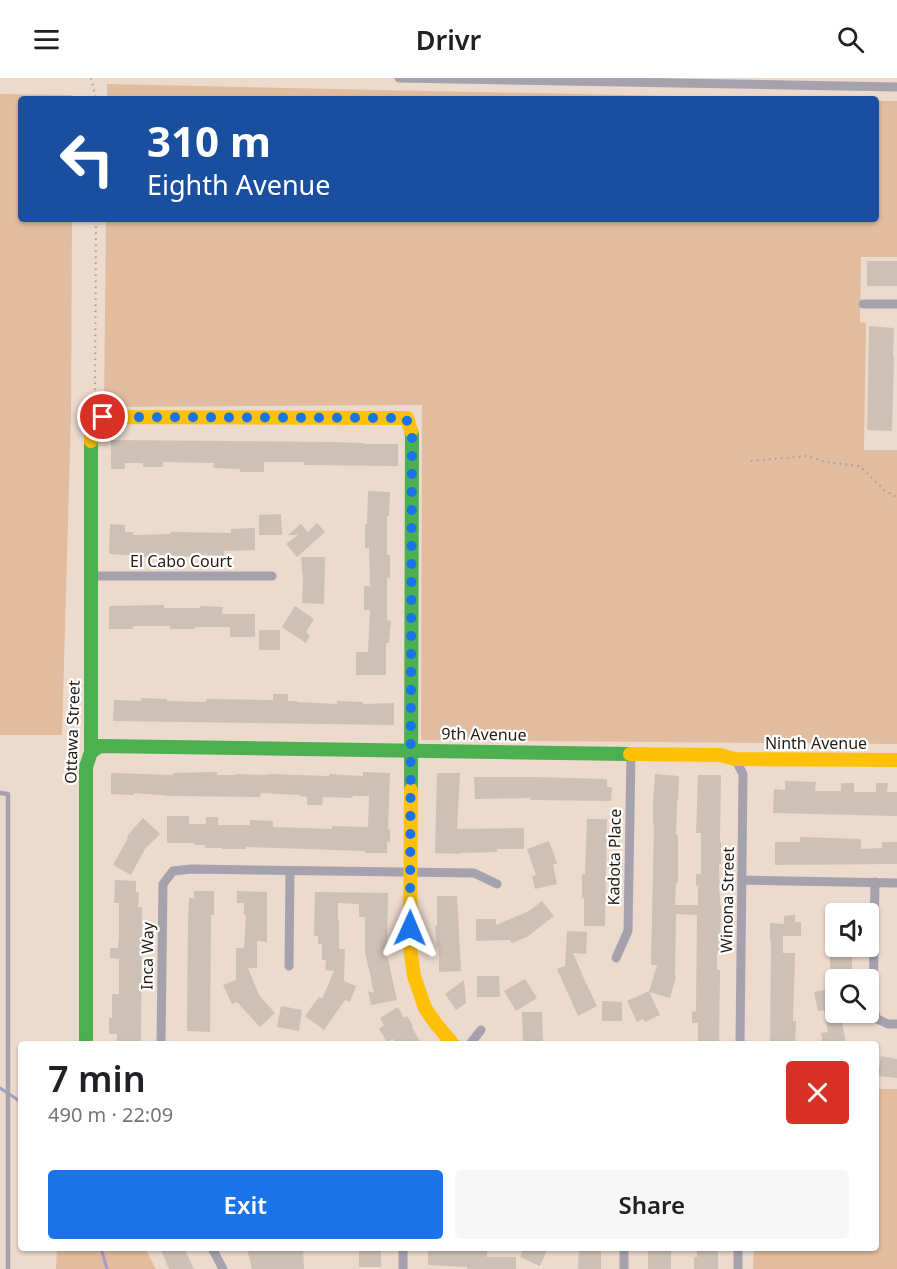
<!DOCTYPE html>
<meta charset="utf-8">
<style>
body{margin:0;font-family:"Noto Sans",sans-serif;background:#f6f6f6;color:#202124;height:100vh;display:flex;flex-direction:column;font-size:22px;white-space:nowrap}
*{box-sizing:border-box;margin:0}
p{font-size:20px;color:#757577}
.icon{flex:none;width:33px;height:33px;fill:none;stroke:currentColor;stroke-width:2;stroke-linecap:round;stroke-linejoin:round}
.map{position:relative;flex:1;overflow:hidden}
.side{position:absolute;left:18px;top:963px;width:861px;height:210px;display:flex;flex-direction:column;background:#fff;border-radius:6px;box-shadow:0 2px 4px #0004}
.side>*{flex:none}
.top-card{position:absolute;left:18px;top:18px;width:861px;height:126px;border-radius:6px;box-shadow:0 2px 4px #0004;background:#1a4fa0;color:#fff;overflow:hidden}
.fabs{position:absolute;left:825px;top:825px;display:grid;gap:12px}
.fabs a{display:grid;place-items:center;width:54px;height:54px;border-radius:6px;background:#fff;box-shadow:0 2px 4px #0004;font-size:30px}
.pin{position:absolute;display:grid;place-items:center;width:51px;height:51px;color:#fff;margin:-26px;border:3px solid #fff;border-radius:50%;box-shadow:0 2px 6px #0007}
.me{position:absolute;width:66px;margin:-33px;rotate:1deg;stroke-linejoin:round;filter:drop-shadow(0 0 4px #0008)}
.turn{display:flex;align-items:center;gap:21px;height:126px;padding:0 30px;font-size:27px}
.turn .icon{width:78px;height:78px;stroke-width:2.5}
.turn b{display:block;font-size:42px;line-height:51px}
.round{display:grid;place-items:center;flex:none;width:63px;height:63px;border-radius:6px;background:#f6f6f6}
.summary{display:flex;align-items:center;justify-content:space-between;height:102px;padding:0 30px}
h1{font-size:36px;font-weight:600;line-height:45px}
.action{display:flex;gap:12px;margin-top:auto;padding:12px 30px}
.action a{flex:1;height:69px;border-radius:6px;background:#1a73e8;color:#fff;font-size:24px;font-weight:600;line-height:69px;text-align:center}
.action a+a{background:#f6f6f6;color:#202124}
header{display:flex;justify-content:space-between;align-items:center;height:78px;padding:0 30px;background:#fff;font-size:27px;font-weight:600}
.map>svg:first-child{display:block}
.green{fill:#e2bc9e}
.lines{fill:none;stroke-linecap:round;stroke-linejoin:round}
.stream{stroke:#a59cc8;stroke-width:3}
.building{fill:#cdc0b5}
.path{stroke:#a39da2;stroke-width:2;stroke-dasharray:1.5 4.5;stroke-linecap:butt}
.lane{stroke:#a5a2ae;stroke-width:4.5}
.street{stroke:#a5a2ae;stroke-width:9}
.fast{stroke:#4caf50;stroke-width:14}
.slow{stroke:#ffc107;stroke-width:14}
.route{stroke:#1a73e8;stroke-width:10;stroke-dasharray:0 18}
.labels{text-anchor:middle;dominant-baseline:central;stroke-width:4.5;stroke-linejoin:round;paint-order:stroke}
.street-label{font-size:16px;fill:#251a11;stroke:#fff}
</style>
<header><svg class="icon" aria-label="menu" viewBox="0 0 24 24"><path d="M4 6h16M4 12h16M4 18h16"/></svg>Drivr<svg class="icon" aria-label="search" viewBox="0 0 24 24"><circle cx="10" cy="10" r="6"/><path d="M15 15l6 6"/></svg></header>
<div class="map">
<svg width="897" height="1191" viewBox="0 0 897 1191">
<rect width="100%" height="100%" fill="#ecdacd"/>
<!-- green -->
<g class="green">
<polygon points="107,6 806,21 107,21"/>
<polygon points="0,16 72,17 72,21 21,21 21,141 72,141 71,336 62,657 0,657"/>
<polygon points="876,23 897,23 897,179 861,179 860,244 866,245 864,372 897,372 897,666 421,662 422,327 104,329 106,141 876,141"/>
<polygon points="876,1011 897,1011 897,1191 753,1191 754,1170 876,1170"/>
<polygon points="57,1170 145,1170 156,1191 56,1191"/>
</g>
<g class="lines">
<!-- stream -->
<g class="stream">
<polyline points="0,1010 21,1024"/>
<polyline points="101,1170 107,1191"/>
</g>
</g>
<!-- building -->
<g class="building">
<rect x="867" y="183" width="30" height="25"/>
<polygon points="869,248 894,250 893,278 894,278 892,353 867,352"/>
<polygon points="111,362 329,364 364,365 364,366 398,366 398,388 304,387 304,384 264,384 264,394 240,394 240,391 213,390 214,385 163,384 163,389 143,389 143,385 125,385 125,391 111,391"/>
<polygon points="368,413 390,414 389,438 387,438 387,477 390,477 390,500 387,500 387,542 391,543 389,565 386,565 386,597 356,597 356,574 368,574 370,532 364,532 364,508 370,508 369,470 365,470 365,446 367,446"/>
<polygon points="281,436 282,457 259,457 259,437"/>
<polygon points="317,445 325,454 297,479 286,466 298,457 288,457 301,446 308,454"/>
<polygon points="110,446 125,447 125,454 133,454 133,457 170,456 171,454 231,455 231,451 255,450 255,472 224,473 224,478 195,476 195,479 162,477 140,479 140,478 109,476"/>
<polygon points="301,479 325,479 324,526 302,525 303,500"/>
<polygon points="164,527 164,530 200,530 200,528 223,529 222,536 255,536 255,559 230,559 230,549 195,549 195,551 170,551 170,548 133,548 133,551 109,551 109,528"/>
<polygon points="295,528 314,541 306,554 310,558 306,565 282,549"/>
<rect x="259" y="552" width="21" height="20"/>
<polygon points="273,616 288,616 288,623 297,623 297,624 337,626 337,623 363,624 363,626 394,625 394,647 113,643 114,622 141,623 141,620 167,621 167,623 206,624 206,621 273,622"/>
<polygon points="217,694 217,697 236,697 236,696 268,697 268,696 329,698 329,696 363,698 363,694 390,695 388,751 390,751 390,764 387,764 387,775 365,775 365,773 246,769 246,771 222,771 222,770 205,770 205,767 194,767 194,765 167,765 167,738 189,738 189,746 206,746 206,739 218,739 218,747 250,747 250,742 273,743 273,749 332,751 332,748 368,749 369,718 353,718 352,720 323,719 322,727 307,727 307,719 300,718 300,717 261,715 260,719 173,718 134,715 134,717 111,716 111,695 173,697 173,695"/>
<polygon points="437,695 460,695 457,751 524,750 524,771 497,771 497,774 460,775 460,776 435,775"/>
<polygon points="655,696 679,698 678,722 677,722 676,757 678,757 678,805 676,805 675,827 698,827 698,808 696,808 696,796 701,796 701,755 696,755 698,697 721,697 720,764 721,764 721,786 719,786 720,827 721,827 720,875 717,875 717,892 720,892 719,966 698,966 698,945 692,945 692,934 696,933 697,837 676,836 675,899 676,899 670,920 649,914 657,887 651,887 654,747 653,747 653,725"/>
<polygon points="474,699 535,699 607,701 607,709 612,709 611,723 530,722 530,720 475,721"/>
<polygon points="785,703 816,704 815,713 841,713 841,705 854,705 854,714 876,714 876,705 888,705 887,714 897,714 897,738 773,735 774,711 785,712"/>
<polygon points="143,740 160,756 145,771 131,797 113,787 128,760 127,758"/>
<polygon points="587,741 607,741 605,848 584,848 584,820 582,820 582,796 585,796"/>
<polygon points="800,759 861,761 861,771 882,770 882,764 897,764 897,786 775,787 775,764 800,764"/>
<polygon points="549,763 557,785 553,787 557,806 535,811 532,798 536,797 527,771"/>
<polygon points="115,802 136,803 136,814 139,814 138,829 142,829 141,964 117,964 117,956 109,956 109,940 112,940 112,916 119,916 119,881 110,880 110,870 118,870 119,857 119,825 114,825"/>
<polygon points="194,813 214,813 214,837 211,837 210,954 187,953 188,842 189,820 194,820"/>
<polygon points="237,813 267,814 267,864 257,863 257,890 248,890 259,917 275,935 260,949 237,924 232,926 223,907 236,902 236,870 244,870 246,837 244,837 244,825 237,825"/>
<polygon points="315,814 388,815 387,867 385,867 397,922 371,927 368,913 374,915 371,904 372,904 365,875 365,839 359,839 359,826 338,825 338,842 339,843 339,871 345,871 344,903 356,908 350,924 345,922 324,952 305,938 319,919 322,921 334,893 325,892 326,882 322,882 322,866 318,866 318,858 314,858"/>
<polygon points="437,818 457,818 461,893 439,894 439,869 437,869 435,848 437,848"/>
<polygon points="542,823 554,838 527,859 512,865 510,862 476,863 476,841 496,841 496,847 529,833"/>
<rect x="826" y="832" width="10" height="25"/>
<polygon points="795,837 795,844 801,844 801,858 783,858 783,875 795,875 793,943 796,943 795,966 770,966 771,863 770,863 770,845 784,846 784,838"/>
<polygon points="567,853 587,854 586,876 573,875 585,903 597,928 578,938 557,891 565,888"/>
<rect x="830" y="868" width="22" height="30"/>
<polygon points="477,898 499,898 500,919 477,919"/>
<polygon points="525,901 537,920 516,933 504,913"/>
<polygon points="464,902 466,925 456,932 445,916"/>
<polygon points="836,910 836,934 840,934 846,966 823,966 821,955 828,954 824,932 818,933 814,914"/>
<polygon points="649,913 660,937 645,944 643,941 637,944 627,923"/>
<polygon points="602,923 622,924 622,943 602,943"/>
<polygon points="281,928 302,932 299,953 277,949"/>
<polygon points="398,929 404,940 407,938 413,948 412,949 421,966 396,966 393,961 387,964 379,951 384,947 380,940"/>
<polygon points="522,934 542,934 543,966 523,966"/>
<polygon points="881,978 897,981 897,1000 878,998"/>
<polygon points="160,1170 184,1170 194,1191 169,1191"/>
<polygon points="303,1170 304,1191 252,1191 247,1171"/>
<rect x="359" y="1170" width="22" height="19"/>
<polygon points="428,1170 487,1170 487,1179 516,1179 516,1191 467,1191 467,1189 428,1187"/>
<polygon points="524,1170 548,1170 540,1188 520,1179"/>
<polygon points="579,1170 601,1170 601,1191 578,1191"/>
<rect x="648" y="1170" width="23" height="21"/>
<polygon points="697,1170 718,1170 718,1191 694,1191 694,1179 697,1179"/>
</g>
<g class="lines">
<!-- path -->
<g class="path">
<polyline points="91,0 96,21"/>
<polyline points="95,330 96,141"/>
<polyline points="751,383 807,378 825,384 860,388 884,412 897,419"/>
</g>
<!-- lane -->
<polyline class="lane" points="0,715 8,716 8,1191"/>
<!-- street -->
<g class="street">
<polyline points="399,0 897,9"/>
<polyline points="863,226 897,226"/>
<polyline points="91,498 272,498"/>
<polyline points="735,681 743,696 740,966"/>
<polyline points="742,802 897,805"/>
<polyline points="875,804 873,930 877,941 888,946 897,946"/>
<polyline points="616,880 628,853 631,675"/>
<polyline points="289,888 290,793"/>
<polyline points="161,966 163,806 173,793 191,791 474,795 497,806"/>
<polyline points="470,966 481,952"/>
<polyline points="212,1170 223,1191"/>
<polyline points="403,1170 403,1191"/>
<polyline points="624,1170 624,1191"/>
<polyline points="738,1191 738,1170"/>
</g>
<!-- fast -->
<g class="fast">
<polyline points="411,353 412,357 411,712"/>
<polyline points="91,674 100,668 630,676"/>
<polyline points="86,966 86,689 91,674 91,363"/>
</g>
<!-- slow -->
<g class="slow">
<polyline points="91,363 91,352 94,344 103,339 407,340 411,353"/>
<polyline points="630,676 720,677 735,681 897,682"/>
<polyline points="411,712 410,869 414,898 425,930 436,946 453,966"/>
</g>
</g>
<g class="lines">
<!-- route -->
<polyline class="route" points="103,339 406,340 412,357 410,850"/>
</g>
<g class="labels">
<!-- street labels -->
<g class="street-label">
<text x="181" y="483">El Cabo Court</text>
<text transform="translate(72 654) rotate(-88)">Ottawa Street</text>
<text transform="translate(484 656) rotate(1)">9th Avenue</text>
<text x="816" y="665">Ninth Avenue</text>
<text transform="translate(614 779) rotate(-89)">Kadota Place</text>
<text transform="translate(727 822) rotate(-89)">Winona Street</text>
<text transform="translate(147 878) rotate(-89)">Inca Way</text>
</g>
</g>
</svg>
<div class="fabs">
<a><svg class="icon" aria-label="sound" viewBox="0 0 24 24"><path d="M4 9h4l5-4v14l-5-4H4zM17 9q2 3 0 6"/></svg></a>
<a><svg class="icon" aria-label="search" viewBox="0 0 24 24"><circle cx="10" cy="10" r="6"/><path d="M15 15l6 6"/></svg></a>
</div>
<div class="pin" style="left:103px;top:339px;background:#d93025"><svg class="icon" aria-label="arrive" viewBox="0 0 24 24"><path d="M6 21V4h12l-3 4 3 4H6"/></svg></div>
<svg class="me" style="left:410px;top:850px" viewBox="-20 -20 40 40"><path d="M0-17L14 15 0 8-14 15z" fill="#1a73e8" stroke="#fff" stroke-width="4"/></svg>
<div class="top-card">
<div class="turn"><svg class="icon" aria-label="left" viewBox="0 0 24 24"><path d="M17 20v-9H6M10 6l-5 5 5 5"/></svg><div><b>310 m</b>Eighth Avenue</div></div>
</div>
<section class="side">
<div class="summary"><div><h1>7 min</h1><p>490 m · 22:09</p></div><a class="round" style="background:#d93025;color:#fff"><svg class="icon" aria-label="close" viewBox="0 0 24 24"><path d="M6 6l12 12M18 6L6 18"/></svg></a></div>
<div class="action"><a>Exit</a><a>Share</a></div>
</section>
</div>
